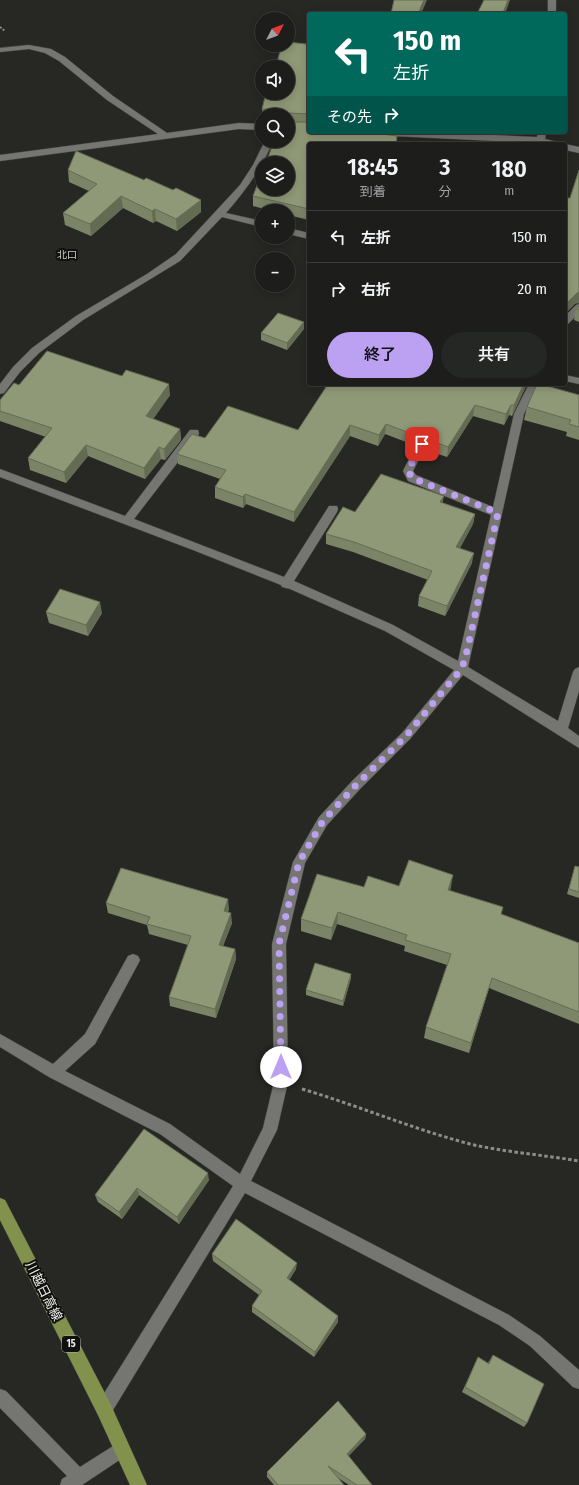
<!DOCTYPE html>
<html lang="ja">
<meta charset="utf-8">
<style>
body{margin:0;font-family:"Fira Sans Condensed","Noto Sans JP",sans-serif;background:#252724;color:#f1f3f6;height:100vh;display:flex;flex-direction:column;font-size:15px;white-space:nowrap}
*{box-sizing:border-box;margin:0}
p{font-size:13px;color:#a0a2a3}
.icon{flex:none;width:22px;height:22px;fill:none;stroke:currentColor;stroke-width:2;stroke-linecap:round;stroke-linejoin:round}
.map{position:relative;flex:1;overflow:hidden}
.sheet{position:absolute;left:307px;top:142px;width:260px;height:244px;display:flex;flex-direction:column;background:#1d1e1b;border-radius:4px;box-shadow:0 2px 10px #0003,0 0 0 1px #3b3c3a}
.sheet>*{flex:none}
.hud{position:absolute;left:307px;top:12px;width:260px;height:122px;border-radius:4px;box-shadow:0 2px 10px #0003,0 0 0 1px #3b3c3a;background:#00695c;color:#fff;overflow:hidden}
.needle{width:26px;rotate:48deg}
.buttons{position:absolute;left:255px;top:12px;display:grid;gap:8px}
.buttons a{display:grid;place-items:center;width:40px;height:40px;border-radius:50%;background:#1d1e1b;box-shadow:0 2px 10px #0003,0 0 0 1px #3b3c3a;font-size:20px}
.pin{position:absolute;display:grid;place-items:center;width:34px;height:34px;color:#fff;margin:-17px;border-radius:8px;box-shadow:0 2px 6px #0006}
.me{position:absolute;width:44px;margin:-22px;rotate:0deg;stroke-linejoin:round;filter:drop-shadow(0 0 3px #0008)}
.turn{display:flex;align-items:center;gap:14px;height:84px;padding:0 20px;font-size:18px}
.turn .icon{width:52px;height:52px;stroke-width:2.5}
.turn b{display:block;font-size:28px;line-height:34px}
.then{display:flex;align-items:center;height:38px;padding:0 20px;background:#0003;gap:8px;font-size:15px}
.eta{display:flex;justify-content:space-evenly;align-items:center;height:68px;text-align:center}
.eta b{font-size:24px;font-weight:600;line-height:28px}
.button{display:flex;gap:8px;margin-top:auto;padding:8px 20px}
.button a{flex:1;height:46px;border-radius:24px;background:#bca0f2;color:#111;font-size:16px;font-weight:600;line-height:46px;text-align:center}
.button a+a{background:#252724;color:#f1f3f6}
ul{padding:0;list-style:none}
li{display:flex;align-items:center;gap:12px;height:52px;padding:0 20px;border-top:1px solid #3b3c3a}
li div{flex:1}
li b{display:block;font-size:15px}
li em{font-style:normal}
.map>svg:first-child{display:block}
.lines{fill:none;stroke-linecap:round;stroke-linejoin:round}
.minor-casing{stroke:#464743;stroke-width:1}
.major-casing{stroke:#464743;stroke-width:1}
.path-far1{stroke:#8c8d8a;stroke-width:2;stroke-dasharray:2 1.5;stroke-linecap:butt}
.path{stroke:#8c8d8a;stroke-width:3;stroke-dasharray:3.5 2.5;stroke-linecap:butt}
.minor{fill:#757671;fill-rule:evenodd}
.major{fill:#82924c;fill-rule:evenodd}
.wall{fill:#7b8466}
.shaded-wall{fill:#646b53}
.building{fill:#8f9977;stroke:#646b53}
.route{stroke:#bca0f2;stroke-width:7;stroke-dasharray:0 12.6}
.labels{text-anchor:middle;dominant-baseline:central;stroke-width:4;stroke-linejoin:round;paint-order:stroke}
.far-neighbourhood-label{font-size:10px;fill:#cbcdc7;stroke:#10110f}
.shield{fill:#10110f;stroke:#adaeab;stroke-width:1}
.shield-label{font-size:10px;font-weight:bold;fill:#f0f1ee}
.near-street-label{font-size:13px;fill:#f0f1ee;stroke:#10110f}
</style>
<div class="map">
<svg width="579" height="1485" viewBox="0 0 579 1485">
<rect width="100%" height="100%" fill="#272824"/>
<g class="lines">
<defs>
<g id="minor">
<rect x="548" y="0" width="8" height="14"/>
<polygon points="29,45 51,49 65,57 113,96 167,133 239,123 262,124 262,130 239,129 0,161 0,155 158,134 107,100 59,61 45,53 29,49 0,52 0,48"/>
<polygon points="368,132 426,132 537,137 538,132 546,132 545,139 558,142 559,144 372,135"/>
<path d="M265 141H273C262 168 246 190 226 213L262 221V227L222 217 180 261 83 320 39 353 20 372 4 393 0 394V384L13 367 32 348 76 316 147 274 176 254 240 185 253 165Z"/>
<polygon points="565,144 579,147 579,153 565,150"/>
<polygon points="288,228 309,233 309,239 288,234"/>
<polygon points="579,304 579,313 568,324 565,325 565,316 576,305"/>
<polygon points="565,375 579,378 579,384 565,381"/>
<polygon points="529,384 539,384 524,414 468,667 558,721 573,672 575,669 579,667 579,691 568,728 579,736 579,748 463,675 410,739 361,788 327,825 305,863 286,944 288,1082 277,1130 251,1181 509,1315 540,1336 579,1370 579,1389 573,1387 530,1346 499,1325 245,1193 110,1415 104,1417 98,1415 96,1409 98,1403 233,1186 160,1134 49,1077 0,1047 0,1034 53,1064 85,1034 128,956 133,954 138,956 140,960 138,964 95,1044 65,1071 170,1124 240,1174 263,1128 274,1082 272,944 293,862 319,817 353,780 402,733 454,670 385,631 290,589 282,587 281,585 193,550 0,477 0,469 125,516 190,430 198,430 199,433 198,436 134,519 284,577 329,506 337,506 338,509 337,512 294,581 393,625 458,661 491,515 408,481 403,471 418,441 426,441 427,444 413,471 416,475 493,507 514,414"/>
<polygon points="0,1389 6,1391 80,1467 121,1441 127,1443 129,1449 127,1455 82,1485 60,1485 62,1479 67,1476 0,1408"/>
</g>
<polygon id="major" points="0,1198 5,1200 110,1403 147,1485 130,1485 98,1415 0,1220"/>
</defs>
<!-- minor casing -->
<use href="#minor" class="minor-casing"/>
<!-- major casing -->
<use href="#major" class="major-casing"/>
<!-- path-far1 -->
<polyline class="path-far1" points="0,27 5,31"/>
<!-- path -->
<path class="path" d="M302 1089C359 1106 413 1129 470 1144 504 1152 544 1155 579 1161"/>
<!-- minor -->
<use href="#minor" class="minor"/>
<!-- major -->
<use href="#major" class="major"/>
</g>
<!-- wall -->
<g class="wall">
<polygon points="309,35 309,220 288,215 288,211 272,211 253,206 253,196 288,115 262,115 262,119 262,109 306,44"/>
<polygon points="68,170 173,190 201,200 201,212 177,231 156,221 153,223 123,208 91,236 65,225 63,213 89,191 69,182"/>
<polygon points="579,306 579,322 574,320 576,309"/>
<polygon points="304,329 287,350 261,340 261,333"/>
<polygon points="328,384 527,384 512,416 509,415 504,425 473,416 447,457 426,450 427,441 426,440 418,440 414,445 385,434 378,446 350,436 294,522 246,504 243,508 215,498 215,487 220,479 178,464 177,454 205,438 298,430"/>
<polygon points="19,385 170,395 153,419 180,429 181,440 165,460 161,459 145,479 88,456 66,483 30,470 28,458 46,437 0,421 0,400"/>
<polygon points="579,395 579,440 566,436 567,432 524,420 527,407"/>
<polygon points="443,503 475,514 473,524 460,548 472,563 445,616 418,606 419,596 428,580 353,552 326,544 326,534 355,512"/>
<polygon points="46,612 102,613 88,636 49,623"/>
<polygon points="575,866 579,867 579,898 567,894"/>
<polygon points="399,886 451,887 450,890 501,914 579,943 579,1024 489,988 469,1053 424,1038 426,1027 447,965 404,951 405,946 337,924 331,940 301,931 301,919 364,887"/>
<polygon points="106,903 229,909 228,912 232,923 223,946 235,949 236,959 216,1018 170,1006 169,997 188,945 149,934 147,925 108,913"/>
<polygon points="351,974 351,978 343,1006 306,995 306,990"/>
<polygon points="144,1129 209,1180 179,1224 139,1195 122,1219 98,1202 95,1195"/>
<polygon points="212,1254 296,1269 289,1280 338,1322 314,1357 252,1312 252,1306 259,1295 213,1261"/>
<polygon points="493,1355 527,1423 524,1427 462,1392 478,1357 488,1363"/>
<polygon points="366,1434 365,1439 348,1456 372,1485 349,1485 338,1478 344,1485 274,1485 267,1477 267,1472"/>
</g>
<!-- shaded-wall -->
<g class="shaded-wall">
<polygon points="424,0 427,0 421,14 418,14"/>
<polygon points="508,0 510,0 505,14 503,14"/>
<polygon points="121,196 123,208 91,236 90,224"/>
<polygon points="201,200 201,212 177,231 176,219"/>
<polygon points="155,209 156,221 153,223 152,211"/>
<polygon points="579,292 579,303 575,304 565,314 566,304 577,293"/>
<polygon points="304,322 304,329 287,350 287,343"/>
<polygon points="169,384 170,395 147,428 146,416"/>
<polygon points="524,384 527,384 512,416 514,405"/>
<polygon points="475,405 473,416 447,457 448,447"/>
<polygon points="511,405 509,415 504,425 506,414"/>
<polygon points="386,424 385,434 378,446 379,435"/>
<polygon points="350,425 350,436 294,522 294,512"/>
<polygon points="180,429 181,440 165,460 164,449"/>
<polygon points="419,429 418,440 414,445 415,435"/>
<polygon points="86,445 88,456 66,483 64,472"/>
<polygon points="159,447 161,459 145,479 144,468"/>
<polygon points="245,494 246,504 243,508 243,497"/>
<polygon points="444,496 442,506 440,502"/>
<polygon points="475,514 473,524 455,557 456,547"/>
<polygon points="474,553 472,563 445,616 447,606"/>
<polygon points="100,602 102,613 88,636 86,625"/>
<polygon points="453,875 451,887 446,901 448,890"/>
<polygon points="228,899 229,909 224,921 224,911"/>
<polygon points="338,912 337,924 331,940 332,928"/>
<polygon points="231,913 232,923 220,954 219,945"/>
<polygon points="235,949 236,959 216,1018 215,1009"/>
<polygon points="351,974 351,978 343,1006 343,1001"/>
<polygon points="492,978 489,988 469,1053 471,1043"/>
<polygon points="208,1173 209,1180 179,1224 177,1217"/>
<polygon points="137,1188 139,1195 122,1219 119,1212"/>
<polygon points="297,1263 296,1269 287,1284 287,1278"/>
<polygon points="338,1316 338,1322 314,1357 315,1352"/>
<polygon points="366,1434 365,1439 346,1459 347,1454"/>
</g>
<!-- building -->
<g class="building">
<polygon points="394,0 424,0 418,14 391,14"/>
<polygon points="484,0 508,0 503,13 509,14 477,14"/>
<polygon points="309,35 309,114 288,113 287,115 284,115 286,111 262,109 266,93 288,93 288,67 276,67 280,51 283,45 288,45 288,42 306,44"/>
<polygon points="288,122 309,122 309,132 368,132 397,136 396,144 309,144 309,209 253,196 262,172 262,189 288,189 288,163 266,163 274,141 288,141"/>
<polygon points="76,151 144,180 146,178 173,190 176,188 201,200 176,219 155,209 152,211 121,196 90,224 63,213 97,184 68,170"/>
<polygon points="579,170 579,292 577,293 566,304 566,307 565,306 565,198 570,198"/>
<polygon points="579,306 579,310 576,309"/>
<polygon points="278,313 304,322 287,343 261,333"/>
<polygon points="47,351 122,376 126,370 169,384 146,416 180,429 164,449 159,447 144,468 86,445 64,472 28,458 52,428 0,411 0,400 14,383 19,385"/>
<polygon points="328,384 524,384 514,405 511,405 506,414 475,405 448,447 427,439 430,433 427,429 419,429 415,435 386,424 379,435 350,425 294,512 245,494 243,497 215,487 226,470 177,454 192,434 205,438 228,406 298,430"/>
<polygon points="537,384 540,384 579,395 579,427 569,424 571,420 527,407"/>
<polygon points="381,474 444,496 440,502 475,514 456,547 474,553 447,606 419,596 432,571 354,542 326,534 343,507 355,512"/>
<polygon points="60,589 100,602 86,625 46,612"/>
<polygon points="409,860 453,875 448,890 503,907 501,914 579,943 579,1012 492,978 471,1043 426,1027 451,954 405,940 407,935 338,912 332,928 301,919 317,874 364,887 368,876 399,886"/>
<polygon points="575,866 579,867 579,892 569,889"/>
<polygon points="121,868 228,899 224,911 231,913 219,945 235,949 215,1009 169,997 191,936 147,924 150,917 106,903"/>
<polygon points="315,963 351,974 343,1001 306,990"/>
<polygon points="144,1129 208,1173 177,1217 137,1188 119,1212 95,1195"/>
<polygon points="236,1219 297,1263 287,1278 338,1316 315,1352 252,1306 262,1291 212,1254"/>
<polygon points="493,1355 544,1384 527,1423 465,1387 478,1357 489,1364"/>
<polygon points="338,1401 366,1434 347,1454 372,1485 357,1485 328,1466 344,1485 278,1485 267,1472"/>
</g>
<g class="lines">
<!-- route -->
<polyline class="route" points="281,1067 279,944 299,862 323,821 357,784 406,736 462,668 466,655 498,513 412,478 408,470 422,444"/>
</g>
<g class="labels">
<!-- far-neighbourhood labels -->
<g class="far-neighbourhood-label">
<text x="67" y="255">北口</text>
</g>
<!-- shield labels -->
<rect class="shield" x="62" y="1336" width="18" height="16" rx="3"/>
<g class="shield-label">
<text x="71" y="1344">15</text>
</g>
<!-- near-street labels -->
<g class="near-street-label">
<text transform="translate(44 1291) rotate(63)">川越日高線</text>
</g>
</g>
</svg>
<div class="buttons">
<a><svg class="needle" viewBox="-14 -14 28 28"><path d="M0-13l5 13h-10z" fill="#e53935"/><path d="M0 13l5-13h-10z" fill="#a0a2a3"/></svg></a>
<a><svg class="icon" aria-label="sound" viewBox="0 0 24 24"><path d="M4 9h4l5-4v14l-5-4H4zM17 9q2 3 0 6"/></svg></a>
<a><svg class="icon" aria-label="search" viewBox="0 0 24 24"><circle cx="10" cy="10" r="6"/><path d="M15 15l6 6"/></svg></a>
<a><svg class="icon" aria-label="layers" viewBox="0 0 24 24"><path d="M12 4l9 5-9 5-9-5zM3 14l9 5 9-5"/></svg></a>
<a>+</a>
<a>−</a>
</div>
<div class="pin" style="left:422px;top:444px;background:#d93025"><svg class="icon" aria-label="arrive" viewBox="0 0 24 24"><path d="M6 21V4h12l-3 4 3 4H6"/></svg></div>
<svg class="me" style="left:281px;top:1067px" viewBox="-20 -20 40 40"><circle r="19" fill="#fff"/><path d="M0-13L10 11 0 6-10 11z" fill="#bca0f2"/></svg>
<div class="hud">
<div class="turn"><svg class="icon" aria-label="left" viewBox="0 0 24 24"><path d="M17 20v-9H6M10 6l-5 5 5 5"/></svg><div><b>150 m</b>左折</div></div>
<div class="then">その先<svg class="icon" aria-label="right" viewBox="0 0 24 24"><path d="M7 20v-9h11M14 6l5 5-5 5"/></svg></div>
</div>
<section class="sheet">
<div class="eta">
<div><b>18:45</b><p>到着</p></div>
<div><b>3</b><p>分</p></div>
<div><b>180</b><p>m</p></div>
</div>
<ul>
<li><svg class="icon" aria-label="left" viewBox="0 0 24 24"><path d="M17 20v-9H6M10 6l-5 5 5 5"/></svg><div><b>左折</b></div><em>150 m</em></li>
<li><svg class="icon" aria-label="right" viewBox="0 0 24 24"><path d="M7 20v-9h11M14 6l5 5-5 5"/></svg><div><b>右折</b></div><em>20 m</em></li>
</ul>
<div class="button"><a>終了</a><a>共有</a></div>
</section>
</div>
